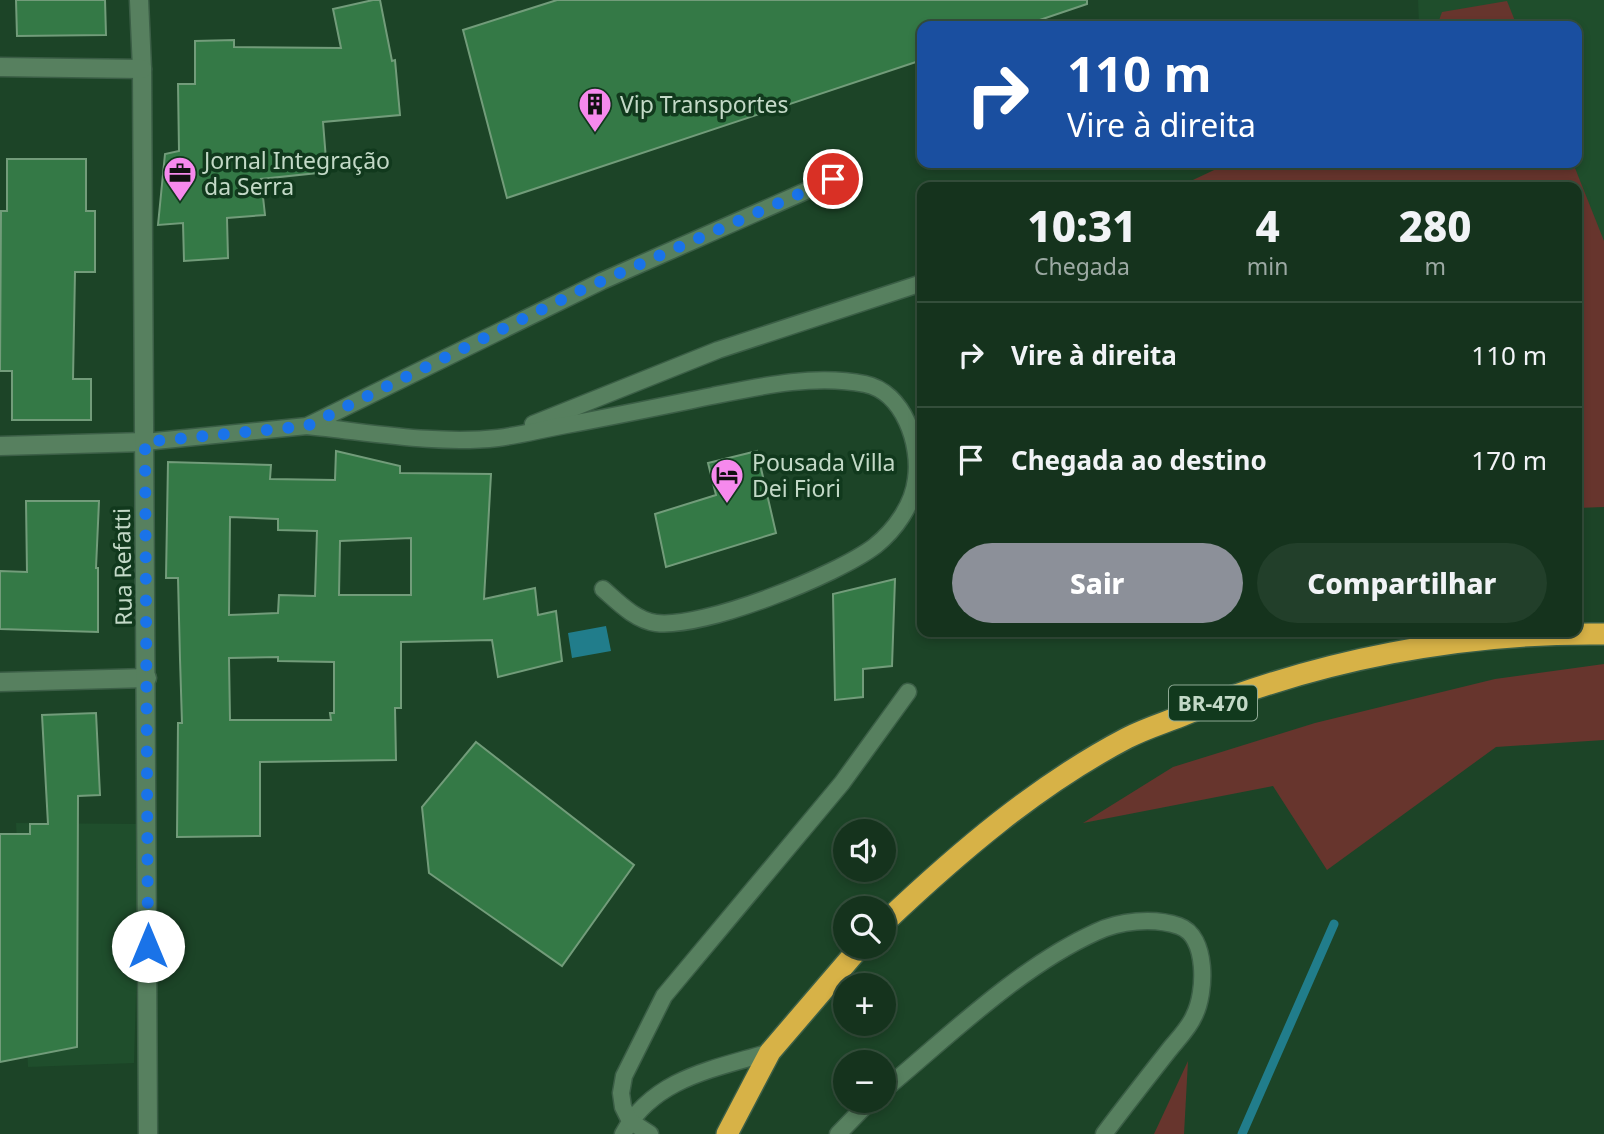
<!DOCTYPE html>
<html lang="pt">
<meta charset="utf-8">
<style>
body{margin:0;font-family:"Noto Sans",sans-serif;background:#223f2a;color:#f1f3f6;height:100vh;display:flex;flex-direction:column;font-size:26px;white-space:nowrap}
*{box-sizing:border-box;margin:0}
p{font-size:23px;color:#9daaa4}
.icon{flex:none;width:38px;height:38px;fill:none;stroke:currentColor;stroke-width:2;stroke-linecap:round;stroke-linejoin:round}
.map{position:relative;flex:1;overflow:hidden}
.details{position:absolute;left:917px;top:182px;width:665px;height:455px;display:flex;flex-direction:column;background:#15331d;border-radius:14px;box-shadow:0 4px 10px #0003,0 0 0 2px #344e3b}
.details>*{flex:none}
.banner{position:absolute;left:917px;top:21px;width:665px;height:147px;border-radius:14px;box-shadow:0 4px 10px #0003,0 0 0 2px #344e3b;background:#1a4fa0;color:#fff;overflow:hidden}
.controls{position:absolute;left:833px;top:819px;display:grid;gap:14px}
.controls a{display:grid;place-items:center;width:63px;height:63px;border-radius:50%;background:#15331d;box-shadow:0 4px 10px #0003,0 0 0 2px #344e3b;font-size:35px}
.pin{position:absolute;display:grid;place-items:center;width:60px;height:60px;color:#fff;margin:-30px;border:4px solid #fff;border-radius:50%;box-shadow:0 2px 7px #0007}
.me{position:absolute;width:77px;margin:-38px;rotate:0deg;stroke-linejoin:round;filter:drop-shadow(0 0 5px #0008)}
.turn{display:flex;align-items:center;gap:24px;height:147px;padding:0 35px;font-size:32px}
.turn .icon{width:91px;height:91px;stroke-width:2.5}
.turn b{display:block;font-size:49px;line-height:60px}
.eta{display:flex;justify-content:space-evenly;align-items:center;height:119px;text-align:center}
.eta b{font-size:42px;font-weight:800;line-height:49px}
.primary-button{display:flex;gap:14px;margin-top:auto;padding:14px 35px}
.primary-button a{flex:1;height:80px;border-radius:42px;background:#8c9099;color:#fff;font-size:28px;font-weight:800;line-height:80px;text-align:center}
.primary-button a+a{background:#223f2a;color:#f1f3f6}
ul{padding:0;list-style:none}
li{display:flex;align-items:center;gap:21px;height:105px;padding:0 35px;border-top:2px solid #344e3b}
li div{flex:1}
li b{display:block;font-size:26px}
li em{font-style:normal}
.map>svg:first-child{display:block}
.built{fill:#1f4e2c}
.green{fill:#67352d}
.water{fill:#217d8b}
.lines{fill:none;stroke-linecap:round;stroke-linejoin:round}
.stream{stroke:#217d8b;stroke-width:9}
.building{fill:#347946;stroke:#729c7a;stroke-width:2;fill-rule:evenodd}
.lane-casing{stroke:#3b5e46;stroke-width:19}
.street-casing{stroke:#3b5e46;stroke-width:21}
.secondary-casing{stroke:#3b5e46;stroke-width:21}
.highway-casing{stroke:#3b5e46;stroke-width:24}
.lane{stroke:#57805f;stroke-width:16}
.street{stroke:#57805f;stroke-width:18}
.secondary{stroke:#57805f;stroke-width:18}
.highway{stroke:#d7b247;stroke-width:21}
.route{stroke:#1a73e8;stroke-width:12;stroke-dasharray:0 21.6}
.labels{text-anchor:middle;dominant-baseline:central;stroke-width:7;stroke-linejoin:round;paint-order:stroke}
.shield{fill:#11391d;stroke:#8ea994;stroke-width:2}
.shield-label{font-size:21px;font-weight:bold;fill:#c3d9c7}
.poi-label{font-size:23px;fill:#c3d9c7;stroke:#11391d;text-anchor:start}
.street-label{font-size:23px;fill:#c3d9c7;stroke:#11391d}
</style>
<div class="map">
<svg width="1604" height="1134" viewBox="0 0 1604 1134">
<rect width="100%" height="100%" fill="#1c4427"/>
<!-- built -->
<g class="built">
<polygon points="1418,0 1604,0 1604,401 1577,187 1426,163 1577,163 1577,26 1419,26"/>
<polygon points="16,823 141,824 134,1063 28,1067"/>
</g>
<!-- green -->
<g class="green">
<polygon points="1507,1 1517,26 1437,26 1442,12"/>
<polygon points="1229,163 1573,163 1604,241 1604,507 1577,508 1577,187 1178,187"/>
<polygon points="1604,664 1604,740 1496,747 1327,870 1273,786 1083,823 1173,767 1315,723 1495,679"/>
<polygon points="1188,1061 1184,1134 1154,1134"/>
</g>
<!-- water -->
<polygon class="water" points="606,626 611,651 572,658 568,633"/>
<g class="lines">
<!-- stream -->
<polyline class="stream" points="1242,1134 1334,924"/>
</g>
<!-- building -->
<g class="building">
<polygon points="16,0 105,0 106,35 17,36"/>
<polygon points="373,0 380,0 392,61 395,60 400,115 323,122 327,172 261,179 265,215 227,218 228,258 184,261 183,223 158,225 165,154 179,151 178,84 195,84 195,41 234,40 234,47 341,48 333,9"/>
<polygon points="557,0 1087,0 1087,4 1022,26 922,26 922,60 507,198 463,30"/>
<polygon points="7,159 86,159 86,211 95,211 95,272 75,272 73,379 91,379 91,420 12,420 12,371 0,371 1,211 7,211"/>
<path d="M336 451 400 466V473L491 474 484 599 535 588 538 615 556 611 562 661 498 677 492 640 401 642V708H395L396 760 260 762V836L177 837 178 723H182L180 659 178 578H166L168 462 271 465 270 479 335 480ZM230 517 278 519V530L317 531 315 596 279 595 278 613 229 615ZM411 538V595H339L340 541ZM278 657V661L334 662V713H330L331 720H230L229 658Z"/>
<polygon points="757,451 776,533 666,567 655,514 716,495 708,463"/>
<polygon points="26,501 99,501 96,568 98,568 98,632 0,629 0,571 27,572"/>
<polygon points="895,579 892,666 863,669 863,697 835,700 833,594"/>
<polygon points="96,713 100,795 78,796 77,1047 0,1062 0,834 30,834 30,824 48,824 42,715"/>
<polygon points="476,742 634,865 562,966 429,873 422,807"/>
</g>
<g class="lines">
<defs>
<g id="lane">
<polyline points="533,424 718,350 922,283"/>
<path d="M307 426C369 432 436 445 498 438 521 435 543 429 566 425 615 416 663 406 712 396 761 386 815 374 865 384 904 392 921 445 916 479 913 505 895 530 875 546 837 575 703 629 656 623 635 620 618 602 603 589"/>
<polyline points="145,442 307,426 602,281 833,179"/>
<path d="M884 1090C949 1036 1019 967 1096 932 1119 921 1153 917 1179 926 1208 936 1206 993 1194 1016 1189 1028 1177 1040 1169 1050 1147 1078 1125 1106 1104 1134"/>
<path d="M623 1134C653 1078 714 1069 770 1052"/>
<polyline points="650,1134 630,1121 623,1107 621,1093 624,1076 664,996 842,783 908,692"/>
<polyline points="838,1134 870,1101"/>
</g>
<g id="street">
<polyline points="0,446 145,442"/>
<polyline points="0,682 147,678"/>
</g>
<g id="secondary">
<polyline points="139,0 142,69 148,1134"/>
<polyline points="0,67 142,69"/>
</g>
<g id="highway">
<path d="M884 923C958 853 1037 785 1127 738 1146 728 1167 722 1186 714 1318 660 1462 632 1604 634"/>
<polyline points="727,1134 770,1052 860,947"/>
</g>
</defs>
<!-- lane casing -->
<use href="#lane" class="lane-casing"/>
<!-- street casing -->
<use href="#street" class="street-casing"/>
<!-- secondary casing -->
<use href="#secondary" class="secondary-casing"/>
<!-- highway casing -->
<use href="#highway" class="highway-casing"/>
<!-- lane -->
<use href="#lane" class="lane"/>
<!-- street -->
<use href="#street" class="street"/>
<!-- secondary -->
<use href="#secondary" class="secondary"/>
<!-- highway -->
<use href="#highway" class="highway"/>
</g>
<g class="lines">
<!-- route -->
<polyline class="route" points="148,946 145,442 307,426 579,291 833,179"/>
</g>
<!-- icons -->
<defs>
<symbol id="building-pin" viewBox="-11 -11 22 30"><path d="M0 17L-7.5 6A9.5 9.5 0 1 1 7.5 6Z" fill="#f689ed" stroke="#11391d"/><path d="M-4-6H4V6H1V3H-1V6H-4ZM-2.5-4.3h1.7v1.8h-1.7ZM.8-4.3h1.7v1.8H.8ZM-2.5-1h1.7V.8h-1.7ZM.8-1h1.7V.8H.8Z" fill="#111"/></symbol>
<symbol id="office-pin" viewBox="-11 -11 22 30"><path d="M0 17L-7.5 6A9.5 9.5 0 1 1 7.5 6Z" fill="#f689ed" stroke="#11391d"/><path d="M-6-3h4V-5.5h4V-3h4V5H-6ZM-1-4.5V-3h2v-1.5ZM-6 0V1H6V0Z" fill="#111"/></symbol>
<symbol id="hotel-pin" viewBox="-11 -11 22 30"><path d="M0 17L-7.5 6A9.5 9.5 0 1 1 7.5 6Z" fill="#f689ed" stroke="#11391d"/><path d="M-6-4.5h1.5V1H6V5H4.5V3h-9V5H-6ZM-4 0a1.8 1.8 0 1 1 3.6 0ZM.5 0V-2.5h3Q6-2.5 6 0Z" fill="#111"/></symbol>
</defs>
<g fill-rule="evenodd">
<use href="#building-pin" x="576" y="85" width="38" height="52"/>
<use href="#office-pin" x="161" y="154" width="38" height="52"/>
<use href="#hotel-pin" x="708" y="456" width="38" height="52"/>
</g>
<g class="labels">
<!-- shield labels -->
<rect class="shield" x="1169" y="685.5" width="88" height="35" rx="5"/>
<g class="shield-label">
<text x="1213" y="703">BR-470</text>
</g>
<!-- poi labels -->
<g class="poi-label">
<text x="620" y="104">Vip Transportes</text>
<text x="204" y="160">Jornal Integração<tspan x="204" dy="26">da Serra</tspan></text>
<text x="752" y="462">Pousada Villa<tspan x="752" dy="26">Dei Fiori</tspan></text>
</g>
<!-- street labels -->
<g class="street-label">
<text transform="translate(122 567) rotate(-91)">Rua Refatti</text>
</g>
</g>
</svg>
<div class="controls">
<a><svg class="icon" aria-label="sound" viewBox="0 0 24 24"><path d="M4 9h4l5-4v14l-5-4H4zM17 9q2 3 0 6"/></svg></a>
<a><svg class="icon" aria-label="search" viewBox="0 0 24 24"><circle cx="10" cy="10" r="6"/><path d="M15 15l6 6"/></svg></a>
<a>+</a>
<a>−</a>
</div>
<div class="pin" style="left:833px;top:179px;background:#d93025"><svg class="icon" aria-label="arrive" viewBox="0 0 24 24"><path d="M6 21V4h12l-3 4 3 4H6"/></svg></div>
<svg class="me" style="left:148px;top:946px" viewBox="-20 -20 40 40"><circle r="19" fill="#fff"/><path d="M0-13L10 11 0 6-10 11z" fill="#1a73e8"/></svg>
<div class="banner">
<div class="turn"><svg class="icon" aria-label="right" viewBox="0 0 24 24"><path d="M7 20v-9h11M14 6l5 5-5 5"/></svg><div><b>110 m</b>Vire à direita</div></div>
</div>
<section class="details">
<div class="eta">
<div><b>10:31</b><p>Chegada</p></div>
<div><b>4</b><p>min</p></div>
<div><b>280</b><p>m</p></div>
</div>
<ul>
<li><svg class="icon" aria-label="right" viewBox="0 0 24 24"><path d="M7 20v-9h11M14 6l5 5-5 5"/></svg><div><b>Vire à direita</b></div><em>110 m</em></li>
<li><svg class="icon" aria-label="arrive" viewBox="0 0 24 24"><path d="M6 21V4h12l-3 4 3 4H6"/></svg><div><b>Chegada ao destino</b></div><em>170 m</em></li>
</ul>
<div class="primary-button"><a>Sair</a><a>Compartilhar</a></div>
</section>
</div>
